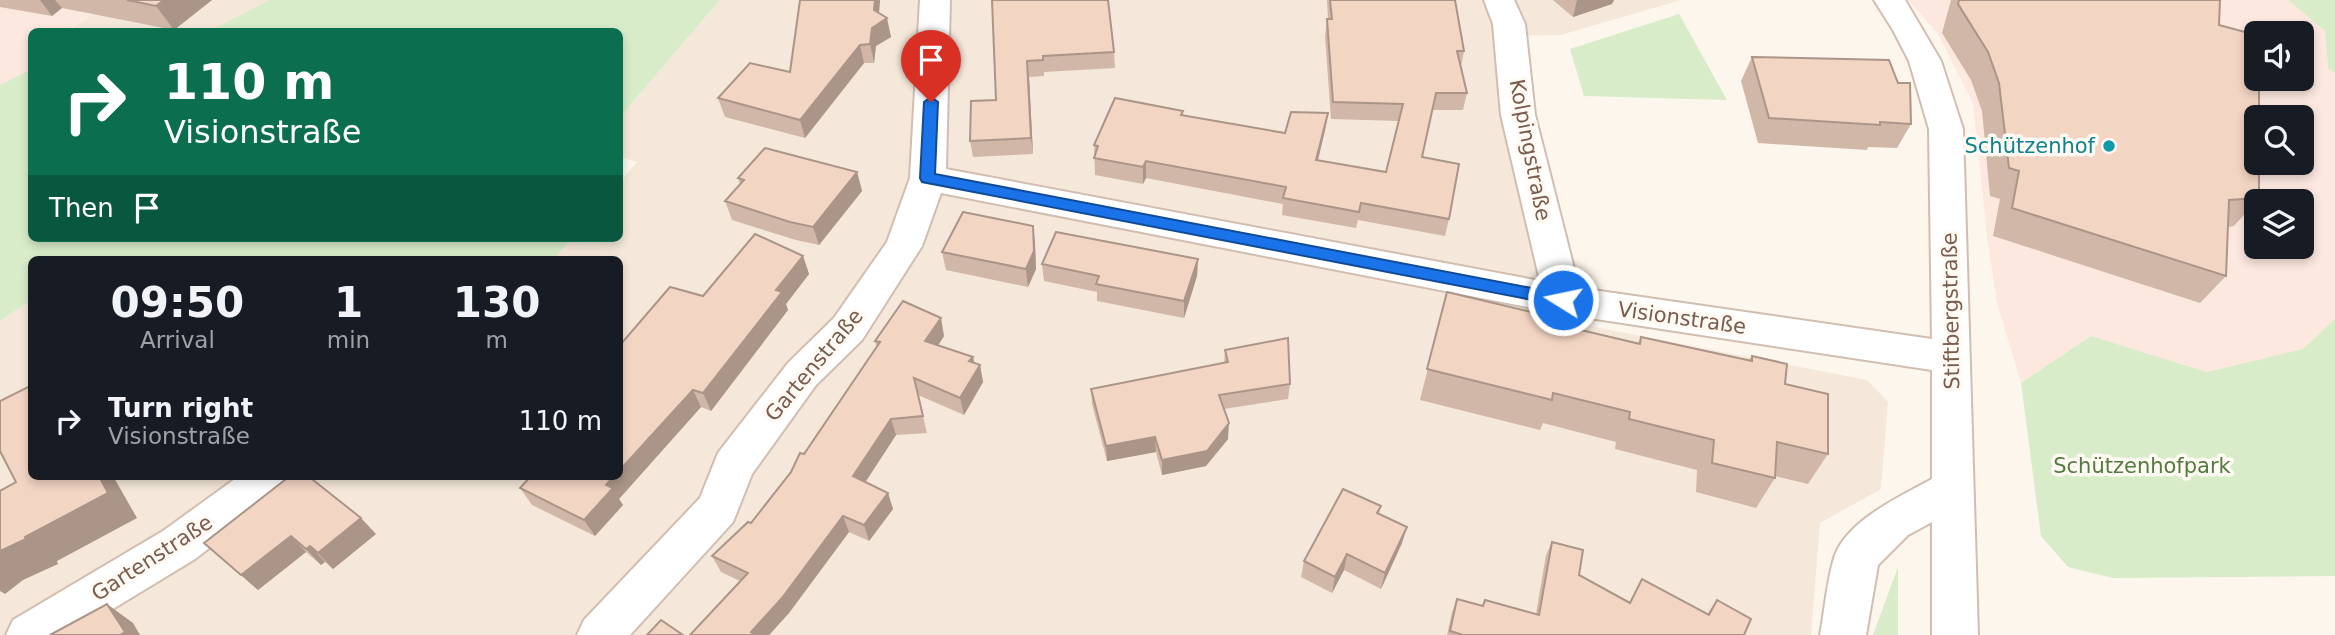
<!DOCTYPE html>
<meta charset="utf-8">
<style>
body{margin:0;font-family:"DejaVu Sans",sans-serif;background:#242831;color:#f1f3f6;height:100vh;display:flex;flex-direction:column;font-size:26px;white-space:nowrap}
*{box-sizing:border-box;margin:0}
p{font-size:23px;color:#9ea1a6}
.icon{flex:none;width:38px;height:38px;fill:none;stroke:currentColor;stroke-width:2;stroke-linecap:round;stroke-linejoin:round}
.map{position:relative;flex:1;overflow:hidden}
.sheet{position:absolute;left:28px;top:256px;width:595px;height:224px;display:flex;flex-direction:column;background:#171b24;border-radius:10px;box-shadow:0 4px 10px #0003}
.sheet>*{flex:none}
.hud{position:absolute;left:28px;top:28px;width:595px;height:214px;border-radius:10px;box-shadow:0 4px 10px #0003;background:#0b6e4f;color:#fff;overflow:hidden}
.buttons{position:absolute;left:2244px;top:21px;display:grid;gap:14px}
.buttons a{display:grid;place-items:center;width:70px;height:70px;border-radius:10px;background:#171b24;box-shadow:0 4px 10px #0003;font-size:35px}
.pin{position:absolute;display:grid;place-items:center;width:60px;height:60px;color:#fff;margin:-72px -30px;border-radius:50% 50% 50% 0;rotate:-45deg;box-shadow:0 0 7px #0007}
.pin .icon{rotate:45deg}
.me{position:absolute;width:77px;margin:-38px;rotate:280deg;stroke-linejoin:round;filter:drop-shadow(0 0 5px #0008)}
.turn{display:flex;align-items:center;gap:24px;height:147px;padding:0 21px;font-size:32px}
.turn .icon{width:91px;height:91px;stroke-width:2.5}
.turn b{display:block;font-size:49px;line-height:60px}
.then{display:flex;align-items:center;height:66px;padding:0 21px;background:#0003;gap:14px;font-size:26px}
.eta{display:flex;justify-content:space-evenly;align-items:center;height:119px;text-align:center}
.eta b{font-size:42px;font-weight:700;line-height:49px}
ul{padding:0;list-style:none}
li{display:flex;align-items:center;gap:21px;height:91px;padding:0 21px}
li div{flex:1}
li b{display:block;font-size:26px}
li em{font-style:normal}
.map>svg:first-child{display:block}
.residential{fill:#f5e8da}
.commercial{fill:#fde8e0;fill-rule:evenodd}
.green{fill:#d8ecc9}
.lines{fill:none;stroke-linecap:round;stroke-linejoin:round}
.minor-casing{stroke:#d1beb0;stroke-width:4}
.minor{fill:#fff;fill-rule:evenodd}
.wall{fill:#d1b7a8}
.shaded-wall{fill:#aa9588}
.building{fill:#f3d5c3;stroke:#aa9588;stroke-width:2}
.route{fill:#1a73e8;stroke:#114b97;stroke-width:2}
.culture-dot{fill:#0f9aa8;stroke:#fffaf3;stroke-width:2.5}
.labels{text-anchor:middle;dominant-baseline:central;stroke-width:7;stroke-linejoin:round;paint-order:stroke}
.culture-label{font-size:21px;fill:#0d838f;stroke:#fffaf3;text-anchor:end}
.street-label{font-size:21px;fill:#7a5c4d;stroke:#fffaf3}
.park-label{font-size:21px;fill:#537a41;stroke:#fffaf3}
</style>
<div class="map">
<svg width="2335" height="635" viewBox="0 0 2335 635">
<rect width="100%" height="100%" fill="#fdf6ec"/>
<!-- residential -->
<g class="residential">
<polygon points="113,0 269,0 209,31 66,32"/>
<polygon points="720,0 1681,0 1561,35 1501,36 1514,172 1548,318 1867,380 1888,402 1881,489 1820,523 1811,635 0,635 0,321 31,300 32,476 620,476 620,259 554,259 572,238 620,238 620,182 637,162 620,157 620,117"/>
</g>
<!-- commercial -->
<g class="commercial">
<polygon points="0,0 113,0 66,31 32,32 31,69 0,85"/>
<path d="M1908 0H2288L2325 31 2328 67 2335 73V319L2303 349 2207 372 2091 336 2021 383 1997 303 1987 236 1973 103 1938 34ZM2256 33H2301V79H2256ZM2256 117H2301V163H2256ZM2256 201H2301V247H2256Z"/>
</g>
<!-- green -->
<g class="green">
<polygon points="269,0 720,0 620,117 620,32 209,31"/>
<polygon points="2288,0 2335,0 2335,73 2328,68 2325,31"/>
<polygon points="1679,14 1727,100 1584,96 1570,49"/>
<polygon points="31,69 32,238 572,238 554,259 32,259 31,300 0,321 0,85"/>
<polygon points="2335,319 2335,576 2113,578 2068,567 2041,536 2021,383 2091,336 2207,372 2303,349"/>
<polygon points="1898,567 1898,635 1873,635"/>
</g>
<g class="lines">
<defs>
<g id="minor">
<path d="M920 0H950L946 169 1540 281 1501 115 1493 24 1484 0H1514L1525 24 1535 115 1579 288 1932 339 1929 129 1909 61 1893 30 1874 0H1905L1941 61 1963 129 1978 635H1932V522L1908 535 1878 565 1866 635H1820C1825 609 1827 579 1835 555 1848 520 1901 496 1932 479V370L1563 314 941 193 922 246 862 340 816 385 752 474 733 522 630 635H577L584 620 700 498 718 453 788 363 834 318 887 242 910 178Z"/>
<polygon points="239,476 292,476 286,489 195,559 70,635 6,635 13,620 163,531"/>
</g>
</defs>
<!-- minor casing -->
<use href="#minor" class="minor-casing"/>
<!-- minor -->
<use href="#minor" class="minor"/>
</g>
<!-- wall -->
<g class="wall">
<polygon points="0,0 212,0 174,30 62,8 52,16 0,7"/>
<polygon points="800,0 880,0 879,13 891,37 876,46 874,63 864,63 805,138 725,117 718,98 790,72"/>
<polygon points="992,0 1114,52 1115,68 1044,72 1044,76 1029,77 1033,154 973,157 970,141 996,100"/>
<polygon points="1327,0 1455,0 1464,51 1461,67 1467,93 1463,110 1432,110 1422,157 1449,219 1445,236 1358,220 1356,228 1282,215 1283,204 1146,178 1143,184 1095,175 1094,145 1183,111 1183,115 1285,133 1328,113 1325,130 1318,160 1386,172 1399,121 1331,119 1325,36 1327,19 1328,19"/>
<polygon points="1553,0 1614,0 1612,4 1573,17"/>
<polygon points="1951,0 2220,0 2219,25 2259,198 2234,226 2228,227 2226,276 2200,303 1993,236 2000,199 1990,196 1982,111 1971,80 1942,33"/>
<polygon points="1752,57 1911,124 1897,148 1868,147 1867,150 1758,143 1741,81"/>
<polygon points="857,172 862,191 819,245 796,240 732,220 725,201 740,184 738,178"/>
<polygon points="1033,226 1035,244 1036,269 1028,287 946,270 942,252"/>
<polygon points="803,256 809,274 786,304 788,310 711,411 701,407 619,499 623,505 595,536 532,505 520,488 703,296"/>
<polygon points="1198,259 1197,276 1184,318 1097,301 1097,292 1044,281 1042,264"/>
<polygon points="1447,292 1564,326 1638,343 1641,337 1749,360 1752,356 1785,384 1828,454 1808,484 1775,476 1775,478 1756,508 1696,492 1697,470 1615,449 1616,442 1543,423 1540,430 1420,400"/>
<polygon points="944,336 938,346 973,357 974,363 980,365 983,382 964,415 918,395 927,433 896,435 865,482 888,493 893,509 869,541 849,532 789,613 769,635 690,635 740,581 721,572 712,556 751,523 804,454 877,348 875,341"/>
<polygon points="1225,350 1290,384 1288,399 1224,409 1228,439 1206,466 1162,475 1156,452 1107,461 1092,404 1091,389 1224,363"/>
<polygon points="1381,506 1379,514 1402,543 1381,589 1344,570 1332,593 1301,577 1304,561"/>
<polygon points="376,534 333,569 325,562 321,565 306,552 258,590 204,543"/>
<polygon points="1552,542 1579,575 1630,602 1707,614 1717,600 1744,635 1447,635 1452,612 1457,599 1482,606 1485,600 1536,614 1546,555"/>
</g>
<!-- shaded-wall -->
<g class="shaded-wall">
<polygon points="40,0 55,0 62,8 52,16"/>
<polygon points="164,0 212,0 174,30 156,6"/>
<polygon points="875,0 880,0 878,24 887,18 891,37 876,46 874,63 870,44"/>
<polygon points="1577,0 1614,0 1612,4 1573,17"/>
<polygon points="860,45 864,63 805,138 800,120"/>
<polygon points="1027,61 1029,77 1033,154 1031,138"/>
<polygon points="1328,113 1325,130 1314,177 1316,160"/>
<polygon points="1146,161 1146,178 1143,184 1143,167"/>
<polygon points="857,172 862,191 819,245 813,227"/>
<polygon points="1033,226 1035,244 1036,269 1028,287 1026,269"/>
<polygon points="803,256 809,274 786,304 788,310 711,411 703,393 776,290"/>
<polygon points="1198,259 1197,276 1184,318 1184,301"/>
<polygon points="941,318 944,336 929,359 925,341"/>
<polygon points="973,357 976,373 980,365 983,382 964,415 960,398 969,361"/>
<polygon points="693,390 701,407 619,499 623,505 595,536 584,520 606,485 614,476 620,476 620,470"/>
<polygon points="891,419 896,435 859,492 853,476"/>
<polygon points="1229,423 1228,439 1206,466 1162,475 1162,460"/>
<polygon points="1155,437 1156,452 1107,461 1106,446"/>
<polygon points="99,476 113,476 137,518 57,561 58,564 23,580 5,594 0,591 0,551"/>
<polygon points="888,493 893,509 869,541 864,525"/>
<polygon points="843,516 849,532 789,613 769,635 752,635 751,632"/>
<polygon points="361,518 376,534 333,569 318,553"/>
<polygon points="1407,527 1402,543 1381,589 1385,573"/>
<polygon points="291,536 306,552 258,590 241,575"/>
<polygon points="310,546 325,562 321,565 306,549"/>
<polygon points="1347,554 1344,570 1332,593 1335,577"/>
<polygon points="107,604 133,623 140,635 120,635"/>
</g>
<!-- building -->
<g class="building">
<polygon points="127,0 164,0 156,6"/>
<polygon points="800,0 875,0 874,10 887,18 872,28 870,44 860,45 800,120 718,98 750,63 790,72"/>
<polygon points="992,0 1108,0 1114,52 1043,56 1043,60 1027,61 1031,138 970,141 971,101 996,100"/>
<polygon points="1330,0 1455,0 1464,51 1457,51 1467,93 1436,93 1422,157 1459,164 1449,219 1361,203 1359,212 1283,198 1286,187 1146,161 1143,167 1094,158 1098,146 1094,145 1115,98 1183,111 1181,115 1285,133 1291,112 1328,113 1316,160 1386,172 1403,104 1333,102 1327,19 1332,19"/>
<polygon points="1959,0 2220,0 2219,25 2256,35 2256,79 2259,79 2259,117 2256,117 2256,163 2259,163 2259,198 2229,200 2226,276 2012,208 2019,171 2009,168 1999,83 1988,52 1958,4"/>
<polygon points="1752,57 1889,60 1898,83 1910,83 1911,124 1880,122 1880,125 1769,118"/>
<polygon points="765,148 857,172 813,227 790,222 725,201 744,180 738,178"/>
<polygon points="963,212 1033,226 1034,251 1026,269 942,252"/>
<polygon points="1056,232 1198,259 1184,301 1096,284 1099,276 1042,264"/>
<polygon points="755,234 803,256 776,290 782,292 703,393 693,390 620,470 620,345 670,287 703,296"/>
<polygon points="1447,292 1565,320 1564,326 1640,344 1641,337 1752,361 1752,356 1787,364 1785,384 1828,394 1828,454 1777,442 1775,478 1712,463 1714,440 1629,419 1630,412 1553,393 1552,400 1427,369"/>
<polygon points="903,301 941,318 925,341 973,357 969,361 980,365 960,398 914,378 923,416 891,419 853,476 888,493 864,525 843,516 782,598 751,632 755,635 690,635 748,573 712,556 748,522 751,523 791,472 800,453 804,454 880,342 875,341"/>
<polygon points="1288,338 1290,384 1219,395 1229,423 1207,451 1162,460 1155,437 1106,446 1091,389 1228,362 1225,350"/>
<polygon points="32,385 32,476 99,476 108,493 25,537 26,539 0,551 0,491 16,482 0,451 0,401"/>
<polygon points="290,476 308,476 361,518 318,553 310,546 306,549 291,536 241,575 204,543"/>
<polygon points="531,476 614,476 606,485 613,488 584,520 520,488"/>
<polygon points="1343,489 1381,506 1377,513 1407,527 1385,573 1347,554 1335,577 1304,561"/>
<polygon points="1552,542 1583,550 1579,575 1630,603 1642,579 1709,615 1717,600 1751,619 1744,635 1463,635 1450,631 1457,599 1483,606 1485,600 1539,615"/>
<polygon points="107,604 125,632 120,635 50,635"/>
<polygon points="661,620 683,635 647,635"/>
</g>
<!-- route -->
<polygon class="route" points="931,97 938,102 935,174 1563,294 1570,300 1563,306 922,182 920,178 924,102"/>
<!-- markers -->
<circle class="culture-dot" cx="2109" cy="146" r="7"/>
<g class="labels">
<!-- culture labels -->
<g class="culture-label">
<text x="2095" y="146">Schützenhof</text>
</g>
<!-- street labels -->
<g class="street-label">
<text transform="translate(1530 150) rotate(79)">Kolpingstraße</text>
<text transform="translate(1951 311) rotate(-91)">Stiftbergstraße</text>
<text transform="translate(1682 318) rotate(8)">Visionstraße</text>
<text transform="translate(814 365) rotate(-50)">Gartenstraße</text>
<text transform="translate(152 558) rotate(-33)">Gartenstraße</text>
</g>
<!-- park labels -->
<g class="park-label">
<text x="2142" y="466">Schützenhofpark</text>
</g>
</g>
</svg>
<div class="buttons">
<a><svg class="icon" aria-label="sound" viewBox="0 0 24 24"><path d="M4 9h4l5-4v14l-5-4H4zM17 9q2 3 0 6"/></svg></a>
<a><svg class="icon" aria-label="search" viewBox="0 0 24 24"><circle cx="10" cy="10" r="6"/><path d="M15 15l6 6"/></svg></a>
<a><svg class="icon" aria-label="layers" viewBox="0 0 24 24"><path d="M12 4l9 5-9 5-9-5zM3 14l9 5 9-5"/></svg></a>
</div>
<div class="pin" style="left:931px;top:102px;background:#d93025"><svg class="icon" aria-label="arrive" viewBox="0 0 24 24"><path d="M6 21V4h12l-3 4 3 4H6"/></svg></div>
<svg class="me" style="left:1563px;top:300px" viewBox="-20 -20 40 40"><circle r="17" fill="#1a73e8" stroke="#fff" stroke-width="3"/><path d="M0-11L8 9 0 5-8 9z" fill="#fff"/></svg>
<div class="hud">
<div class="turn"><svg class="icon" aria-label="right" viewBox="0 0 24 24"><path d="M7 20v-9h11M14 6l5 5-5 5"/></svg><div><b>110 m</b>Visionstraße</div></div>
<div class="then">Then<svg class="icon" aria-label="arrive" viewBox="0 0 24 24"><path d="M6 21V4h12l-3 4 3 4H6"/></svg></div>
</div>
<section class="sheet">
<div class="eta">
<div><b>09:50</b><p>Arrival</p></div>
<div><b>1</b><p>min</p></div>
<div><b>130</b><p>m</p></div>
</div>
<ul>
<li><svg class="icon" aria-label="right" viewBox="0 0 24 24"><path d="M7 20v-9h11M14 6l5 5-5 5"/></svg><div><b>Turn right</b><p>Visionstraße</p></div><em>110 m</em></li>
</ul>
</section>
</div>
